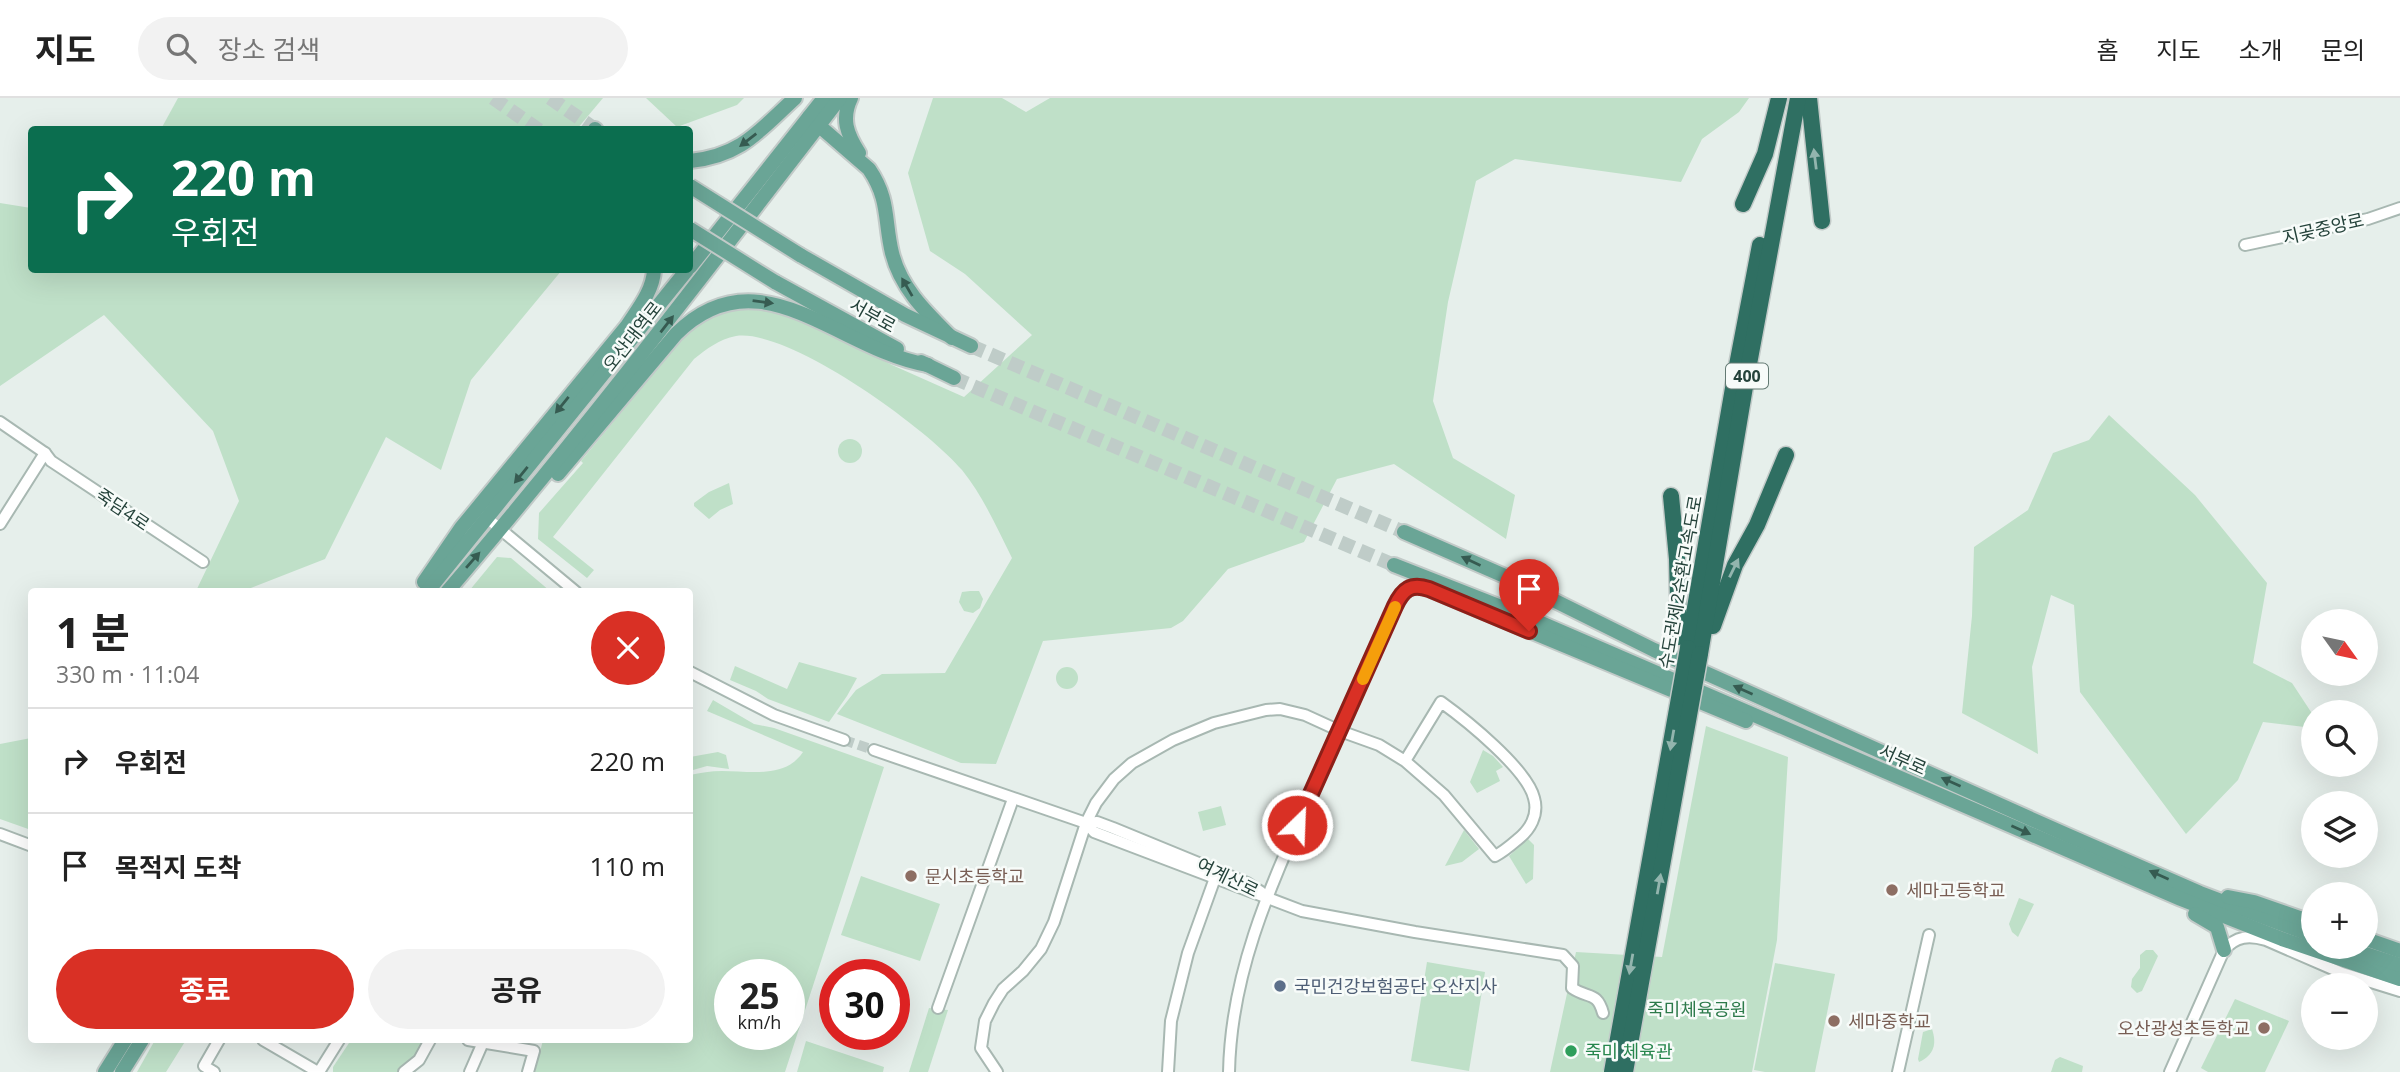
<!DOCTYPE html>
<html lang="ko">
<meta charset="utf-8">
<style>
body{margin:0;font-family:"Open Sans","Noto Sans KR",sans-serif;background:#f2f2f2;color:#222;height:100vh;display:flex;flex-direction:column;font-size:26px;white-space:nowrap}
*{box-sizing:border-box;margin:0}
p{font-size:23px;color:#767676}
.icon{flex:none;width:38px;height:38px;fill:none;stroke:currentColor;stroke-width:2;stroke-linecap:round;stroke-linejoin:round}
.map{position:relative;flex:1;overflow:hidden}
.side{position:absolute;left:28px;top:490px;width:665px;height:455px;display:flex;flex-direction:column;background:#fff;border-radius:7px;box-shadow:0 7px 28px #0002}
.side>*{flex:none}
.guide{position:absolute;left:28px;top:28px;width:665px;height:147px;border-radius:7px;box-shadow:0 7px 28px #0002;background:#0b6e4f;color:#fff;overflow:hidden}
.needle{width:46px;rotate:123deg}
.tools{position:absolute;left:2301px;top:511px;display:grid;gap:14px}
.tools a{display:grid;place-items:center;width:77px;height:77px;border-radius:50%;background:#fff;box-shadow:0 7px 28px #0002;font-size:35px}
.speed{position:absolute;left:714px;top:861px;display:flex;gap:14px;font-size:35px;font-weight:700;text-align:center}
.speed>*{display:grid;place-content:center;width:91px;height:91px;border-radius:50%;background:#fff;box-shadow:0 7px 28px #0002;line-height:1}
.speed small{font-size:18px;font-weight:400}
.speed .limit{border:10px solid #d22;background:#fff;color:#111}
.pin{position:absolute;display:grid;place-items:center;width:60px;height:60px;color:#fff;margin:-72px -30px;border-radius:50% 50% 50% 0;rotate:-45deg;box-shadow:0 0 7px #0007}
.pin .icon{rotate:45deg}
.me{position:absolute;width:77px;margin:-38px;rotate:24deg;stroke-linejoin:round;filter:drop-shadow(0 0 5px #0008)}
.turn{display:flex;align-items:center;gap:24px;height:147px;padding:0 28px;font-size:32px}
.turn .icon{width:91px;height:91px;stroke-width:2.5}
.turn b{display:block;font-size:49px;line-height:60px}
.round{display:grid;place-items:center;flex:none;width:74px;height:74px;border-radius:37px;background:#f2f2f2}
.summary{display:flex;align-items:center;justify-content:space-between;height:119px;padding:0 28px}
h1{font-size:42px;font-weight:700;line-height:52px}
.action{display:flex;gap:14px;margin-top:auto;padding:14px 28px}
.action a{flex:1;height:80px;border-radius:42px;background:#d93025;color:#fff;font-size:28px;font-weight:700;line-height:80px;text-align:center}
.action a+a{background:#f2f2f2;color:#222}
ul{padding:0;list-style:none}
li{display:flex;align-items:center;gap:21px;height:105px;padding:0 28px;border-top:2px solid #e0e0e0}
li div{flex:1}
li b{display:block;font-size:26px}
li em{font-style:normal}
header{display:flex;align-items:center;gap:42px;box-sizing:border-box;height:98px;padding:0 35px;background:#fff;border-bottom:2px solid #e0e0e0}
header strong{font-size:33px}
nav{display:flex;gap:38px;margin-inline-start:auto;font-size:24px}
.search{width:490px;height:63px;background:#f2f2f2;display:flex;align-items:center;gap:18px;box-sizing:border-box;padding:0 24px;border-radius:38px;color:#767676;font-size:26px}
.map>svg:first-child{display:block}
.green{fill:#bfe0c8;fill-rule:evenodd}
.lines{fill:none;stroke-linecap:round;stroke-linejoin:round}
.minor-tunnel{stroke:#bfccc8;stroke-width:10;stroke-dasharray:10 5;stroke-linecap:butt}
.major-tunnel{stroke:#bfccc8;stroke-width:14;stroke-dasharray:14 7;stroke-linecap:butt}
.minor-casing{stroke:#a8b8b2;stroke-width:14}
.major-casing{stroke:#c2cac8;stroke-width:18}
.highway-casing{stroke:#c2cac8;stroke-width:19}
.minor{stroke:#fff;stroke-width:10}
.major{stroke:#6aa596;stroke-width:14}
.highway{stroke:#2f6f62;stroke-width:16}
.major-bridge-casing{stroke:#c2cac8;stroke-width:18;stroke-linecap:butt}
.highway-bridge-casing{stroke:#c2cac8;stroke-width:19;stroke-linecap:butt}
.major-bridge{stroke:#6aa596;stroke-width:14}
.highway-bridge{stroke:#2f6f62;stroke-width:16}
.oneway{fill:#365b51}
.oneway2{fill:#93b5ae}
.route-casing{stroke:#8d1f18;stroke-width:18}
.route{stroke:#d93025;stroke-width:12}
.slow{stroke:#f59e0b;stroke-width:12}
.education-dot{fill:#8d6e63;stroke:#f7fbf9;stroke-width:2.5}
.service-dot{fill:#5c6f8a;stroke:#f7fbf9;stroke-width:2.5}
.leisure-dot{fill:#2e9e5b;stroke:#f7fbf9;stroke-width:2.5}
.labels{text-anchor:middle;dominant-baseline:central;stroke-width:5;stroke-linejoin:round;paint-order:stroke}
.shield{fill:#f7fbf9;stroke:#637a73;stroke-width:2}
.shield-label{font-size:16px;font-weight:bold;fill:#24423a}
.street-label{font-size:18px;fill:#24423a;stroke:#f7fbf9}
.education-label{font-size:18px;fill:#785e54;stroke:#f7fbf9;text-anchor:start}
.service-label{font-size:18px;fill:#4e5e75;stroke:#f7fbf9;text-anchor:start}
.park-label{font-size:18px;fill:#2d7a4b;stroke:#f7fbf9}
.leisure-label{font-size:18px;fill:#27864d;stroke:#f7fbf9;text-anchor:start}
</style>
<header>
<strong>지도</strong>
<div class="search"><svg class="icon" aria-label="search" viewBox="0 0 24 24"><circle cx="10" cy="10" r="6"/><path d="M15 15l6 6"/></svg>장소 검색</div>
<nav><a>홈</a><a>지도</a><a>소개</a><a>문의</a></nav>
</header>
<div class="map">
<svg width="2400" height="974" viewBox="0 0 2400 974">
<rect width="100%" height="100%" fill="#e6efeb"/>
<!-- green -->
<g class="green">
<polygon points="178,0 603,0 577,31 161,31"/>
<polygon points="646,0 744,0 737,7 677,29"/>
<path d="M933 0H1002L1026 14 1050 0H1749L1739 14 1702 41 1681 84 1515 61 1476 83 1448 204 1433 303 1453 360 1515 397 1506 441 1394 366 1337 381 1304 444 1228 471 1183 523 1171 530 1043 543 996 666 961 665 837 616 856 592 882 576 945 575 1012 460C997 430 983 398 962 372 928 331 789 230 736 238 719 241 707 251 694 261L553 439 594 472 587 480 538 441 539 415 583 365 581 363 682 241 707 220 727 212 761 208 796 218 892 267 964 299 1032 237 965 176 930 153 908 75Z"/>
<polygon points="0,105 31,110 32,172 562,172 471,282 441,372 386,339 325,461 243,493 196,493 239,403 213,333 104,217 0,288"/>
<polygon points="2109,317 2195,397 2267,485 2253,565 2292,585 2313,617 2313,630 2263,624 2238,682 2186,736 2080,594 2074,507 2051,497 2032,569 2038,656 1962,615 1972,518 1974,449 2028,412 2053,355 2089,342"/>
<circle cx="850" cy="353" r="12"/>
<polygon points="729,385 733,406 720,412 709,421 694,408 694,405 709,394"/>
<polygon points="497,459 511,460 550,493 469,493"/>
<polygon points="970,493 979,493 983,501 980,510 973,515 964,513 959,504 962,494"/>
<polygon points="799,564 857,580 847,598 829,624 768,601 756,593 730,582 735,568 787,591"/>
<circle cx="1067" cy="580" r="11"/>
<path d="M713 602 754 626 774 630 884 669 785 974H535L543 942H690V677C700 675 711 673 722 673 750 673 785 681 803 654L707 613ZM730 877H789V936H730Z"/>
<polygon points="1706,628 1788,659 1777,842 1752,974 1550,974 1576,854 1662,859"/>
<polygon points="31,640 32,640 31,732 0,721 0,646"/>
<polygon points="1483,652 1493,658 1503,669 1496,673 1500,683 1477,695 1470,684"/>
<polygon points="718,654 726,657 729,671 707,668 693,672 690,659"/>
<polygon points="1221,708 1226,727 1203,733 1198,714"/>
<polygon points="1464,732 1479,751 1462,764 1445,768"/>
<polygon points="1528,741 1534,747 1533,781 1526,786 1509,758"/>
<polygon points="861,778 940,806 920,863 841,837"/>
<polygon points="2019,800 2034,806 2018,839 2012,834 2009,826"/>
<polygon points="2146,852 2153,852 2158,858 2142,893 2137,895 2131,889 2132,881 2140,870 2140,857"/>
<polygon points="1427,864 1485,874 1469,973 1411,963"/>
<polygon points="1775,865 1835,876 1815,974 1765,974 1754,972"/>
<polygon points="2235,901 2289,923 2265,974 2208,974 2201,970"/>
<polygon points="929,910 948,912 928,974 909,974"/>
<path d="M1932 931C1937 946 1934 957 1919 964L1918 961 1923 934Z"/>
<polygon points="155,942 186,942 166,974 137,974"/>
<polygon points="351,942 427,942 414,964 400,974 333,974 333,969"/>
<polygon points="806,943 884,969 883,974 797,974"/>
<polygon points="2060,959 2083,968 2082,974 2051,974 2055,962"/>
</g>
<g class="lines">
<!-- minor-tunnel -->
<polyline class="minor-tunnel" points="844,642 874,652"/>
<!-- major-tunnel -->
<g class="major-tunnel">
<polyline points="493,0 539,32"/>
<polyline points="550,0 595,31"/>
<polyline points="971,248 1404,434"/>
<polyline points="954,280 1394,467"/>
</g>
<defs>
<g id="minor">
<polyline points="2245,147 2368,121 2400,110"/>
<polyline points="0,324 45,355 51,363 203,464"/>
<polyline points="487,420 576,494"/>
<polyline points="0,426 45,355"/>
<polyline points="690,574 774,617 844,642"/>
<polyline points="874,652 1086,725 1097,724 1113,730 1247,785 1261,794"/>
<path d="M1086 725 1094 734 1302 813 1415 834 1563 857 1573 868 1572 890C1588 901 1597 893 1603 915"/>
<polyline points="0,736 32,748"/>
<polyline points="938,910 1013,701"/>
<polyline points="263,942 318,974"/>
<polyline points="468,942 534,953 528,974"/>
<polyline points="214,974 204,968 219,942"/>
<polyline points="319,974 339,942"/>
<polyline points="404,974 419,962 430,942"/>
<polyline points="470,974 484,942"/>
<path d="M997 974 981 950 985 923 994 905 1003 891 1023 873 1041 851 1054 824 1086 725 1096 705 1114 681 1132 665 1173 642 1214 625 1266 612 1280 611 1305 617 1340 633 1379 647 1405 663 1444 697 1495 758C1503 754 1510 748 1517 742 1530 732 1539 717 1534 700 1527 671 1466 622 1441 604L1405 663"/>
<polyline points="1168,974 1171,923 1188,855 1215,780"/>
<path d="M1229 974C1231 873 1271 787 1311 697 1339 634 1367 571 1395 508"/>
<polyline points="1898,974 1929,837"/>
<path d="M2170 974 2224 852C2236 838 2249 837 2266 842L2342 875 2400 893"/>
</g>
<g id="major">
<path d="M851 0C841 21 847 36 859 55"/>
<path d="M809 19 869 71C890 102 884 122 892 155 901 191 927 215 952 240"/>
<polyline points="595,31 596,32"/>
<path d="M690 63C741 58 759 33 795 0"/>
<polyline points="800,157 905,217 971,248"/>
<polyline points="690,169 824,0"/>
<polyline points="775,184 897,251"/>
<polyline points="921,264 954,280"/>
<path d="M558 376 676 236C760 153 838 252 928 267"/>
<polyline points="1404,434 1507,479 1654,552 2067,737 2200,795 2314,838"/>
<polyline points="1394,467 1534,522 2181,801 2282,841 2400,881"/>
<path d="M424 484 461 430 627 228C638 211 653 193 654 172"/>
<polyline points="427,494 687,172"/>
<path d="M447 494C584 334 711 167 840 0"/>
<path d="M1395 508C1403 491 1411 485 1429 491L1746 623"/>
<polyline points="2228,799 2254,804 2314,825"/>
<polyline points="2195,816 2217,829 2224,852"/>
<polyline points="2366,841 2400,853"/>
<polyline points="2344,849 2400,867"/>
<polyline points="105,974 125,942"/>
<polyline points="122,974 142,942"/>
</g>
<g id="highway">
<polyline points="1809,0 1822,123"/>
<polyline points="1743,106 1765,56 1779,0"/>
<polyline points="1671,398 1677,461 1679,539"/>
<polyline points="1713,528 1735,467 1757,427 1786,357"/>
<polyline points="1688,550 1737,267 1760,147"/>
<polyline points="1700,556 1747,277 1798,0"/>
</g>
</defs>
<!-- minor casing -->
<use href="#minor" class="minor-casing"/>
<!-- major casing -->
<use href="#major" class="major-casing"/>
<!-- highway casing -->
<use href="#highway" class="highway-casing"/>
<!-- minor -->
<use href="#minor" class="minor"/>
<!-- major -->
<use href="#major" class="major"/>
<!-- highway -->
<use href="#highway" class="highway"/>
<defs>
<g id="major-bridge">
<polyline points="690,88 800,157"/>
<polyline points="690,131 775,184"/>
</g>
<g id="highway-bridge">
<polyline points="1612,974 1688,550"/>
<polyline points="1625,974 1700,556"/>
</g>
</defs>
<!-- major-bridge casing -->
<use href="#major-bridge" class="major-bridge-casing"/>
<!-- highway-bridge casing -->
<use href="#highway-bridge" class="highway-bridge-casing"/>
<!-- major-bridge -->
<use href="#major-bridge" class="major-bridge"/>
<!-- highway-bridge -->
<use href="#highway-bridge" class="highway-bridge"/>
</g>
<!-- one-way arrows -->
<defs><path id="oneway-solid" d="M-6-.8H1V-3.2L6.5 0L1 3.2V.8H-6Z" transform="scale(1.75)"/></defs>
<g class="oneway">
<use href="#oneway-solid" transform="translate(748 42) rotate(142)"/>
<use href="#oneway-solid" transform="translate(907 189) rotate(-120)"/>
<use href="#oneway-solid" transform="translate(763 204) rotate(8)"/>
<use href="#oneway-solid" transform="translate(667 226) rotate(-52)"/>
<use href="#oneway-solid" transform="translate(562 307) rotate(129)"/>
<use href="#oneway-solid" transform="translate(521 377) rotate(129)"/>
<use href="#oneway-solid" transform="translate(473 462) rotate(-49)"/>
<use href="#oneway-solid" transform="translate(1471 463) rotate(-155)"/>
<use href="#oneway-solid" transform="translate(1743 592) rotate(-156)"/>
<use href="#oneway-solid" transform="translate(1951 684) rotate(-156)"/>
<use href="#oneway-solid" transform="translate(2021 732) rotate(24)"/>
<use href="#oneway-solid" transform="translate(2159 777) rotate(-156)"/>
</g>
<g class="oneway2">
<use href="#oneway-solid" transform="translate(1815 61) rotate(-97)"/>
<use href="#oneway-solid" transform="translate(1734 470) rotate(-64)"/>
<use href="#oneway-solid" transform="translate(1672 642) rotate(100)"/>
<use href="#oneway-solid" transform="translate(1659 786) rotate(-80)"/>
<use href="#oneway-solid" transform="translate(1631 866) rotate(100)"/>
</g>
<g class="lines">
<defs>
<path id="route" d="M1297 727 1395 508C1403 491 1411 485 1429 491L1529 533"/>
</defs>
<!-- route casing -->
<use href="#route" class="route-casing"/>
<!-- route -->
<use href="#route" class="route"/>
<!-- slow -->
<polyline class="slow" points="1363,581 1395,509"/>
</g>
<!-- markers -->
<g class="education-dot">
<circle cx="911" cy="778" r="7"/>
<circle cx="1892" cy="792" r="7"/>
<circle cx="1834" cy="923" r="7"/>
<circle cx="2264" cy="930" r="7"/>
</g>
<circle class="service-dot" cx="1280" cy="888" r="7"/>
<circle class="leisure-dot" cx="1571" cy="953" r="7"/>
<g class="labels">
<!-- shield labels -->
<rect class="shield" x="1726" y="265.5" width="42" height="25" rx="5"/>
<g class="shield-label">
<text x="1747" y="278">400</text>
</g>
<!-- street labels -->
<g class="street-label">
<text transform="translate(2323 130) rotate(-13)">지곶중앙로</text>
<text transform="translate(873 217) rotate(29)">서부로</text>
<text transform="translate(632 238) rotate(-52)">오산대역로</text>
<text transform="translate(123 411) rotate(34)">죽담4로</text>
<text transform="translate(1680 484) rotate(-80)">수도권제2순환고속도로</text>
<text transform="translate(1903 661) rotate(24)">서부로</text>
<text transform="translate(1228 779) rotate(26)">여계산로</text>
</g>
<!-- education labels -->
<g class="education-label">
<text x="925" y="778">문시초등학교</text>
<text x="1906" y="792">세마고등학교</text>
<text x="1848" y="923">세마중학교</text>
<text x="2250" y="930" text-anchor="end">오산광성초등학교</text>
</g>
<!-- service labels -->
<g class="service-label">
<text x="1294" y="888">국민건강보험공단 오산지사</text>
</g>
<!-- park labels -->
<g class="park-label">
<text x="1697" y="911">죽미체육공원</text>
</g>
<!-- leisure labels -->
<g class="leisure-label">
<text x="1585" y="953">죽미 체육관</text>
</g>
</g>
</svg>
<div class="tools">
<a><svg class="needle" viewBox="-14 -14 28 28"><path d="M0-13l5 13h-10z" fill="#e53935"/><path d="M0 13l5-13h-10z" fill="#767676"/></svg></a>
<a><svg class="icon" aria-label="search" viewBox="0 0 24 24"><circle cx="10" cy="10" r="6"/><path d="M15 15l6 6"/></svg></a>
<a><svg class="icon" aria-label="layers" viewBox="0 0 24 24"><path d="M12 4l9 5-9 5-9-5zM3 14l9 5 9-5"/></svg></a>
<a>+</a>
<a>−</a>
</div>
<div class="speed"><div>25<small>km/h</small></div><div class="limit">30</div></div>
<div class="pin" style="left:1529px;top:533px;background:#d93025"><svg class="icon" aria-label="arrive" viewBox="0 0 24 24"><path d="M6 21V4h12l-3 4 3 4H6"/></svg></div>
<svg class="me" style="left:1297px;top:727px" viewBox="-20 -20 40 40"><circle r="17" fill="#d93025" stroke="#fff" stroke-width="3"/><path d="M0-11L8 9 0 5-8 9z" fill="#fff"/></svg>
<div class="guide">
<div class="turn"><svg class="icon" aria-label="right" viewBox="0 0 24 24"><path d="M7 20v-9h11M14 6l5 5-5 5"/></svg><div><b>220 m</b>우회전</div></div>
</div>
<section class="side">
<div class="summary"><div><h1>1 분</h1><p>330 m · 11:04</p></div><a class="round" style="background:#d93025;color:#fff"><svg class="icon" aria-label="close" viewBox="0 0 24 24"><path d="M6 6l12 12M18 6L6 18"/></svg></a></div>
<ul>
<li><svg class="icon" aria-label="right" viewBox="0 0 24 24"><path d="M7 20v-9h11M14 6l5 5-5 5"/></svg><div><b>우회전</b></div><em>220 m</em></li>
<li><svg class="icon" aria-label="arrive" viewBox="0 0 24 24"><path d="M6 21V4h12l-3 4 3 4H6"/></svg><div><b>목적지 도착</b></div><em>110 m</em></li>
</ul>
<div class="action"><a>종료</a><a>공유</a></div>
</section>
</div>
